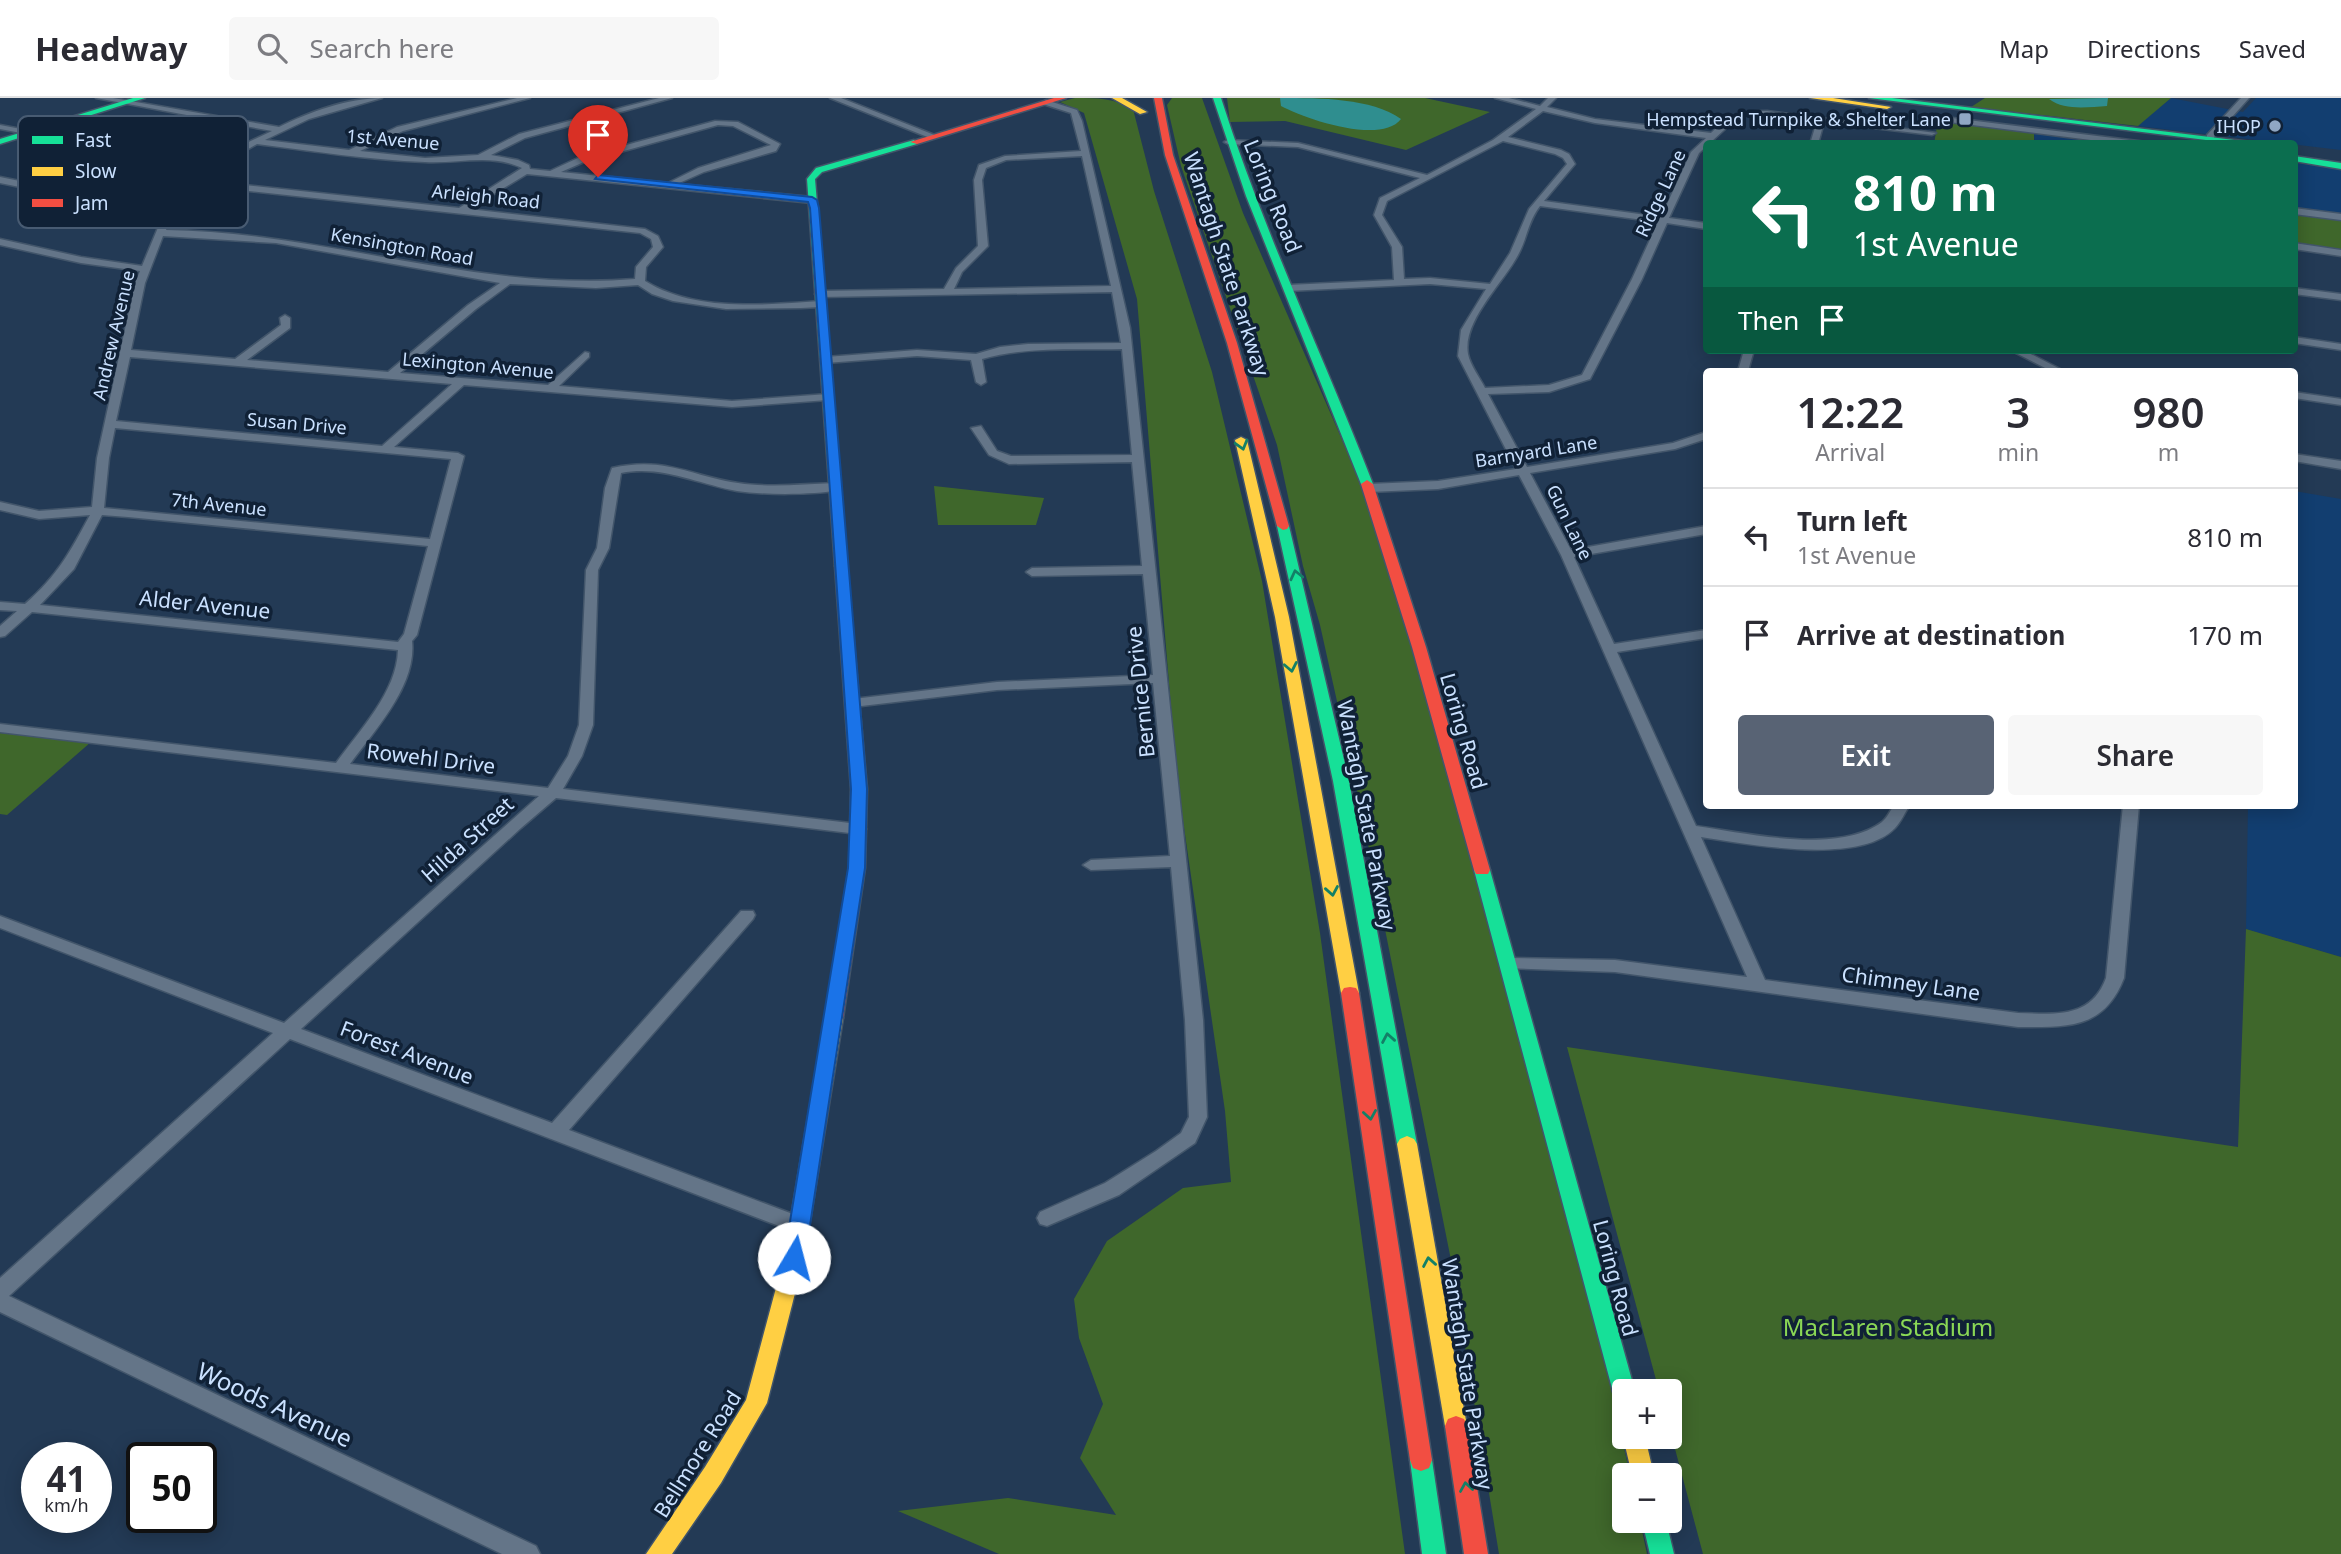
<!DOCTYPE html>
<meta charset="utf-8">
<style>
body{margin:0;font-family:"Noto Sans",sans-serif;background:#f7f7f7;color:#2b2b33;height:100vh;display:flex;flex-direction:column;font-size:26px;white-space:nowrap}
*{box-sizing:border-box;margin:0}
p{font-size:23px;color:#7c7c81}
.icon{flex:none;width:38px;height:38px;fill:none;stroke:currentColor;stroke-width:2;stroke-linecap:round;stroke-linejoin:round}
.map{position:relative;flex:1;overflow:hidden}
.panel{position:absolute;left:1703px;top:270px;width:595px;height:441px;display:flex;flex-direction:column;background:#fff;border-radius:7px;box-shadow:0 4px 18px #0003}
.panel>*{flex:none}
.guide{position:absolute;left:1703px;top:42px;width:595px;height:214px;border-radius:7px;box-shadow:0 4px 18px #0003;background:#0b6e4f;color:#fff;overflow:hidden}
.tools{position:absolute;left:1612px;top:1281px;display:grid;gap:14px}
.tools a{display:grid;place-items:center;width:70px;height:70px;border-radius:7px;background:#fff;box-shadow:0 4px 18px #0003;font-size:35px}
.speed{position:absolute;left:21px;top:1344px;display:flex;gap:14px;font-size:35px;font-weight:700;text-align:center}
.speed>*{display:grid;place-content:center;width:91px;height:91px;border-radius:50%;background:#fff;box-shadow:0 4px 18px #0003;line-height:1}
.speed small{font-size:18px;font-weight:400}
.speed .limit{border:4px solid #111;border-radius:10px;background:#fff;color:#111}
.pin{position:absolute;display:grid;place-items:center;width:60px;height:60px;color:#fff;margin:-72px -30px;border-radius:50% 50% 50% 0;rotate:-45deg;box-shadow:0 0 7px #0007}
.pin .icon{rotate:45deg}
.me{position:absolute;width:77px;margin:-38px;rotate:8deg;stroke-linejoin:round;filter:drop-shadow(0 0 5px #0008)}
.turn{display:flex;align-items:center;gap:24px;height:147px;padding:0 35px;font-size:32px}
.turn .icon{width:91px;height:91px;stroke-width:2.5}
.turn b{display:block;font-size:49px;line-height:60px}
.then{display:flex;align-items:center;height:66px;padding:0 35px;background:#0003;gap:14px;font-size:26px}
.eta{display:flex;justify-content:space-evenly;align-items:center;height:119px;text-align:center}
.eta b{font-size:42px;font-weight:600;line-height:49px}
.primary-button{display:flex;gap:14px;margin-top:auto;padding:14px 35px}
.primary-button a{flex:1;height:80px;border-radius:7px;background:#586374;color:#fff;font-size:28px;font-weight:600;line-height:80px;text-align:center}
.primary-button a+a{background:#f7f7f7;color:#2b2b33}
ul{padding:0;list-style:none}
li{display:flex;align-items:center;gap:21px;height:98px;padding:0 35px;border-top:2px solid #e1e1e2}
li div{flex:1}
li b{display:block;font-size:26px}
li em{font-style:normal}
header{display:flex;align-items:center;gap:42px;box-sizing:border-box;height:98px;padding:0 35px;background:#fff;border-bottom:2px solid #e1e1e2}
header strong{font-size:33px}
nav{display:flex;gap:38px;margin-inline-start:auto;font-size:24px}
.search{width:490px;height:63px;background:#f7f7f7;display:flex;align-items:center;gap:18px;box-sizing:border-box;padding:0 24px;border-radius:7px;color:#7c7c81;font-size:26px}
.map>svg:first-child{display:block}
.built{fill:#123e70}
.green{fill:#3f672b}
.water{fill:#2f8e8f}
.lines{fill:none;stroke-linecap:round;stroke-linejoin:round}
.street-casing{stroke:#42556a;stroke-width:3}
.fast-casing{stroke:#42556a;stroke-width:3}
.slow-casing{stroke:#42556a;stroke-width:3}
.jam-casing{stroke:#42556a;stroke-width:3}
.street{fill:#647588;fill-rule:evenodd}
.fast{fill:#16e098;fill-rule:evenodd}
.slow{fill:#ffcf43;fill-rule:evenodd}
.jam{fill:#f24e42;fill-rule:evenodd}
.oneway{stroke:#138067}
.route{fill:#1a73e8;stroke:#114b97;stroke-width:2}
.poi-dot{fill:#90a7c4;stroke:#102136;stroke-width:2.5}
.labels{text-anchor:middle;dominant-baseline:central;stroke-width:7;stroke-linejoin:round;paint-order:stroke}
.far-poi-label{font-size:18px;fill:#cae1ff;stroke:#102136;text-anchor:end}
.far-street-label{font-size:18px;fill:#cae1ff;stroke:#102136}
.street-label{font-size:21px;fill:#cae1ff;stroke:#102136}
.near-park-label{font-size:24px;fill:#8ad755;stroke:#102136}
.near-street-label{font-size:24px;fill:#cae1ff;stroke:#102136}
.key{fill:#102136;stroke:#485b72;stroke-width:2}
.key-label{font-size:19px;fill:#cae1ff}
</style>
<header>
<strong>Headway</strong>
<div class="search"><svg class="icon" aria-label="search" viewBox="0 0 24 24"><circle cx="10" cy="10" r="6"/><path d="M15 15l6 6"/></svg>Search here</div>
<nav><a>Map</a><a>Directions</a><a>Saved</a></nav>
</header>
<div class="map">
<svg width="2341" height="1456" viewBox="0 0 2341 1456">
<rect width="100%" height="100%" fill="#233a55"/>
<!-- built -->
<g class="built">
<polygon points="2171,0 2243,14 2256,0 2341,0 2341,52 2137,28"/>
<polygon points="2034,34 2135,45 2035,45"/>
<polygon points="2294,65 2341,70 2341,119 2294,114"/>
<polygon points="2294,393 2341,401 2341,859 2246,831 2248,707 2294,707"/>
</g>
<!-- green -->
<g class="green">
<path d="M1075 0C1097 0 1115 0 1133 11L1154 93 1212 274 1262 483 1320 835 1405 1456H999L898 1413 1008 1400 1116 1417 1080 1360 1103 1306 1079 1240 1074 1201 1107 1143 1183 1090 1231 1084 1225 1013 1177 681 1137 201 1084 15 1060 4Z"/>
<polygon points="1172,0 1202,0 1243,115 1364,392 1431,614 1597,1226 1630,1377 1624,1377 1624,1423 1640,1423 1647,1456 1499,1456 1450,1157 1361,711 1320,527 1303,468 1277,347 1181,68 1167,7"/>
<polygon points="1227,0 1425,0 1490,14 1406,52 1285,23 1230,24"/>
<polygon points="1985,0 2171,0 2138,28 1971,9"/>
<polygon points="1938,22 2034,34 2034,45 1934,46"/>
<polygon points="2294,115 2341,121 2341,152 2294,146"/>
<polygon points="934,388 1044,400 1036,427 938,427"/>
<polygon points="0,635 91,644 7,717 0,716"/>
<polygon points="2246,831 2341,859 2341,1456 1703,1456 1670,1332 1670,1293 1659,1293 1567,949 2238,1049"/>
</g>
<!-- water -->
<g class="water">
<path d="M1280 0C1321 0 1371 0 1401 21 1381 47 1305 21 1281 8Z"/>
<path d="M2108 0 2107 8C2088 9 2065 13 2049 1Z"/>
</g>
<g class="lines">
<defs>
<g id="street">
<path d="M96 0H113L279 29C309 14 348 0 382 0L309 21 265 42 349 52 397 29 517 0H530L403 33 360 53 425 60 478 57 519 36 659 0H672L525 40 491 57 518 62 529 67 530 71 550 73 578 60 715 23 738 24 780 46 776 53 704 74 677 86 812 99 816 102 812 105 527 76 469 111 645 131 658 138 663 149 646 169 645 183C695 214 763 207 820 203L825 206 820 209 801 210 726 211 673 203 652 196 638 187 596 190 510 186 476 211 400 275 548 287 585 254 589 255V259L559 288 732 303 828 296 833 299 828 302 732 309 464 287 394 349 458 355 464 358 417 537 412 543C417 587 375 632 350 666L548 690 568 658 579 627 586 472 597 450 605 390 612 370C665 358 690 378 738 385 770 390 803 386 835 385L841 389 839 392C814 397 763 397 737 393 697 386 663 367 621 375L609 450 598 472 593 627 582 658 563 691 858 726 866 731 858 736 556 700 521 730 301 931 552 1025 741 813H753L755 817 753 821 569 1032 806 1121 809 1127 806 1133 799 1135 792 1133 290 941 9 1198 536 1448 540 1456H502L0 1214V1180L273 935 0 830V818L284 925 539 698 0 634V626L336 665C359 633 397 594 398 552L32 514 5 538 0 539V528L17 513 0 512V504L25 506C58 477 70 454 90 417L39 421 0 412V404L39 413 92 409 97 360 135 185 140 173 81 165 0 147V141L81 159 142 168 162 120 169 112 123 110 0 85V79L123 104 174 107 213 68 163 62 0 31V27L163 58 217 63 238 49 272 33ZM718 27 733 28 771 47 698 70 668 85 561 74 584 64ZM257 46C313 53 369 62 425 64 458 66 491 55 522 70L459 110 207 83 226 64ZM203 88 640 135 651 141 653 149 636 169 635 181C476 194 325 134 166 132L170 121ZM163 138 276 145 500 185 468 207 388 274 247 262 290 230V220L285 217 280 220 281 227 235 261 131 252 145 185ZM130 259 452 286 382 348 116 323ZM115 330 451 361 430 441 104 410 109 360ZM102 417 128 419 428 448 404 536 398 544 40 507 74 471Z"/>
<polygon points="830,0 841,0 937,38 930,40"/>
<path d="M1495 0H1509L1540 8 1548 0H1556L1547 9 1595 21 1711 35C1732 16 1737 13 1767 13L1936 35 1932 37 1824 24 1818 46H1810L1817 23 1767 17H1744L1736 21 1699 55 1669 120 1706 125V131L1667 125 1642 181 1590 281 1549 294 1488 296 1527 369 1673 345 1706 334V341L1675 351 1530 375 1571 452 1706 428V436L1574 459 1614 546 1706 532V540L1617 554 1696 728C1746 735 1838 757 1882 724 1887 720 1890 713 1894 707H1910C1905 714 1901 724 1895 730 1859 768 1748 746 1701 739L1765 882 2018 915C2055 916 2091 921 2106 880L2123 707H2139L2124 880C2104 932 2066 929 2018 929L1615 874 1503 870 1500 866 1503 862 1509 860 1615 862 1747 879 1561 457 1519 377 1438 391 1369 394 1363 390 1369 386 1438 383 1516 371 1458 258 1461 232 1486 191 1430 186 1288 193 1283 190 1288 187 1394 182 1392 149 1374 117 1380 100 1420 80 1298 49 1228 46 1224 44 1228 42 1298 45 1427 77 1493 42 1536 11ZM1543 13 1595 25 1706 40 1691 54 1661 119 1544 103 1575 66 1569 56 1561 52 1508 39ZM1503 43 1555 56 1563 60 1567 66 1529 111 1510 155 1490 186 1430 180 1404 181 1402 149 1382 117 1387 103ZM1540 108 1658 124 1632 181 1582 277 1549 287 1485 290C1480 280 1470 267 1468 256 1462 223 1504 184 1518 157 1527 141 1528 123 1540 108Z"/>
<polygon points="2241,0 2249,0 2214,39 2215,46 2207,46 2207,37"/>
<path d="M1046 2 1077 12 1082 23 1130 230 1203 922 1207 1019 1195 1045 1119 1097 1047 1128 1040 1126 1037 1120 1040 1114 1105 1085 1156 1053 1181 1035 1189 1019 1185 922 1171 769 1091 772 1083 767 1091 762 1170 758 1153 585 997 592 853 609 846 605 853 601 997 584 1153 577 1143 476 1032 478 1026 474 1032 470 1142 468 1132 364 1009 366 989 357 971 330 981 328 997 353 1011 358 1132 357 1122 251C1075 252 1027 248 982 261L986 284 981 287 976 284 971 262 917 258 826 265 821 262 826 259 917 252 976 256 1000 249 1028 246 1121 245 1112 194 820 199 815 196 820 193 944 191 956 170 978 148 974 82 979 67 1005 58 1081 53 1071 15 1043 6ZM1082 58 1111 188 954 191 962 174 988 148 982 82 986 70 1006 62Z"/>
<polygon points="1936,18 2146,44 2150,46 2122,46 1933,22"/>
<polygon points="2294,110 2341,116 2341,122 2294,116"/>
<polygon points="2294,145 2341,152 2341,158 2294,151"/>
<polygon points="2294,190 2341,196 2341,202 2294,196"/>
<polygon points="2294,239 2341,246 2341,252 2294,245"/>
<polygon points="1744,252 1754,252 1748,273 1738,273"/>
<polygon points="2010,252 2023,252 2064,273 2051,273"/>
<polygon points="2294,294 2341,301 2341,307 2294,300"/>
<polygon points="2294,356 2341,363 2341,371 2294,363"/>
</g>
<g id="fast">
<polygon points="133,0 145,0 0,46 0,41"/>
<path d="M1213 0H1221C1263 132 1323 257 1373 386L1371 389 1367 390 1361 386 1246 98Z"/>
<polygon points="1869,0 1892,0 2267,46 2238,46"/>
<polygon points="914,42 917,46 822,74 815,81 847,468 841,472 835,468 807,81 816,70"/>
<polygon points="2294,58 2341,65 2341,71 2294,63"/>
<polygon points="1283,424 1289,428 1349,683 1417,1046 1414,1051 1407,1054 1400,1051 1397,1046 1333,683 1277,428"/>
<polygon points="1482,767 1490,772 1635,1293 1624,1293 1624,1304 1616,1301 1613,1294 1474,772"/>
<polygon points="1421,1351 1429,1354 1432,1362 1446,1456 1422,1456 1410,1362 1413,1354"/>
<polygon points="1642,1423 1666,1423 1674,1456 1650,1456"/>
</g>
<g id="slow">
<polygon points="1112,0 1122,0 1147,14 1140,16"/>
<polygon points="1810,0 1833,0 1891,9 1887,11"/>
<polygon points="1241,339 1247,342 1289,519 1359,895 1356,900 1344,900 1341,895 1275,519 1235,342"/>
<polygon points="834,913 840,915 843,920 804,1160 767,1305 721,1385 672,1456 646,1456 705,1369 746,1302 784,1160 825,920 828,915"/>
<polygon points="1407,1038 1414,1041 1417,1046 1467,1328 1464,1335 1456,1338 1448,1335 1445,1328 1397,1046 1400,1041"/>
<polygon points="1624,1336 1624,1339 1645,1339 1654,1377 1632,1377 1623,1339"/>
</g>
<g id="jam">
<polygon points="1054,0 1066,0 917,46 910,44"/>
<polygon points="1154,0 1162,0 1173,57 1237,245 1289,428 1287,431 1283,432 1277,428 1227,245 1165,57"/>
<polygon points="1367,382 1373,386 1426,549 1490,772 1488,776 1476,776 1474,772 1412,549 1361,386"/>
<polygon points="841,464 847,468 867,691 865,770 843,920 840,925 828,925 825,920 849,770 851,691 835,468"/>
<polygon points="1350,889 1356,890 1359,895 1432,1362 1429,1370 1421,1373 1413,1370 1410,1362 1341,895 1344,890"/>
<polygon points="1456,1318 1464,1321 1467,1328 1488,1456 1464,1456 1445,1328 1448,1321"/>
</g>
</defs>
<!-- street casing -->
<use href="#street" class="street-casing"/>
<!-- fast casing -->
<use href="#fast" class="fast-casing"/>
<!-- slow casing -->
<use href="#slow" class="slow-casing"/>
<!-- jam casing -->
<use href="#jam" class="jam-casing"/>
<!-- street -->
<use href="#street" class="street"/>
<!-- fast -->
<use href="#fast" class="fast"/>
<!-- slow -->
<use href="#slow" class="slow"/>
<!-- jam -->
<use href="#jam" class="jam"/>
</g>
<!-- one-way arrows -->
<defs><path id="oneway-chevron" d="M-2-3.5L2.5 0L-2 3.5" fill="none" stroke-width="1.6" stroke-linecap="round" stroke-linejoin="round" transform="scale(1.75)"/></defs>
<g class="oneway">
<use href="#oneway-chevron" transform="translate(1242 347) rotate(74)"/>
<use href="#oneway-chevron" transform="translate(1296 477) rotate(-103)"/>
<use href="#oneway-chevron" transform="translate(1291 569) rotate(79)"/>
<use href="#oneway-chevron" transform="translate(1332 793) rotate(80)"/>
<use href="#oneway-chevron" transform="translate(1388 940) rotate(-100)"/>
<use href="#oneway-chevron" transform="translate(1370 1017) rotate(81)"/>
<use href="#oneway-chevron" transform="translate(1429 1164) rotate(-100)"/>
<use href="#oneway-chevron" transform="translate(1466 1389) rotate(-99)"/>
</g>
<!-- route -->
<polygon class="route" points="598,77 812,99 817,102 819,110 867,691 865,770 805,1160 802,1166 794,1168 787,1166 784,1160 848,770 851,691 810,110 808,104 595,81"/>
<!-- markers -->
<g class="poi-dot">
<rect x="1958" y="14" width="14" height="14" rx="3.5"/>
<circle cx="2275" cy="28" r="7"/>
</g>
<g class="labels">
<!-- far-poi labels -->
<g class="far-poi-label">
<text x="1951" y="21">Hempstead Turnpike &amp; Shelter Lane</text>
<text x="2261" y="28">IHOP</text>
</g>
<!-- far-street labels -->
<g class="far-street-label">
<text transform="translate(393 41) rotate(5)">1st Avenue</text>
<text transform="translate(1660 95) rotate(-65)">Ridge Lane</text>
<text transform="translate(486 98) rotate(6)">Arleigh Road</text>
<text transform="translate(402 148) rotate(10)">Kensington Road</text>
<text transform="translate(113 237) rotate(-77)">Andrew Avenue</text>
<text transform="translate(478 267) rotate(5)">Lexington Avenue</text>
<text transform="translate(297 325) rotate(5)">Susan Drive</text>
<text transform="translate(1536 353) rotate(-9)">Barnyard Lane</text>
<text transform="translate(219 406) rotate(6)">7th Avenue</text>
<text transform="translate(1570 424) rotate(64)">Gun Lane</text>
</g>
<!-- street labels -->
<g class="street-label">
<text transform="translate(1273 98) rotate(68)">Loring Road</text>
<text transform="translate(1227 166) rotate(72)">Wantagh State Parkway</text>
<text transform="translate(205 506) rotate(6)">Alder Avenue</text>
<text transform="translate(1140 594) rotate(-96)">Bernice Drive</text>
<text transform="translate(1464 633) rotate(74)">Loring Road</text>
<text transform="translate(431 660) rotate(7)">Rowehl Drive</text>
<text transform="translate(1367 717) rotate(79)">Wantagh State Parkway</text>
<text transform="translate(467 741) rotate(-42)">Hilda Street</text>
<text transform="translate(1911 885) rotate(8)">Chimney Lane</text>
<text transform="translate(407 954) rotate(21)">Forest Avenue</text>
<text transform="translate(1616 1180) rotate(75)">Loring Road</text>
<text transform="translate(1468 1276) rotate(81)">Wantagh State Parkway</text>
<text transform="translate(697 1356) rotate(-58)">Bellmore Road</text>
</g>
<!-- near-park labels -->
<g class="near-park-label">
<text x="1888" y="1228">MacLaren Stadium</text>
</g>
<!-- near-street labels -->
<g class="near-street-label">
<text transform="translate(275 1306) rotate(25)">Woods Avenue</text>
</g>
</g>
<!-- legend -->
<rect x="18" y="18" width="230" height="112" rx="10" class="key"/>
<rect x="32" y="38" width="31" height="8" fill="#16e098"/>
<rect x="32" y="69" width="31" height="9" fill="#ffcf43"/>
<rect x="32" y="101" width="31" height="8" fill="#f24e42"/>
<g class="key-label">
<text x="75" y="49">Fast</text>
<text x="75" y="80">Slow</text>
<text x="75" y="112">Jam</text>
</g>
</svg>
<div class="tools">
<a>+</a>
<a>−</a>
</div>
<div class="speed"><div>41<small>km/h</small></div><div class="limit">50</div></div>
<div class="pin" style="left:598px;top:79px;background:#d93025"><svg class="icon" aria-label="arrive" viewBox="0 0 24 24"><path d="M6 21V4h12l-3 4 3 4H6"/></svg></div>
<svg class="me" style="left:794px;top:1160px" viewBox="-20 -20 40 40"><circle r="19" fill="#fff"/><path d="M0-13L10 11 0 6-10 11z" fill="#1a73e8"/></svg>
<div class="guide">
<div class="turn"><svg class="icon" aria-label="left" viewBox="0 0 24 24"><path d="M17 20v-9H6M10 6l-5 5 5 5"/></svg><div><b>810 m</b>1st Avenue</div></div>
<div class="then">Then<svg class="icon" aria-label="arrive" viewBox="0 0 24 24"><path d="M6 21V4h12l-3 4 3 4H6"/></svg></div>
</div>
<section class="panel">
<div class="eta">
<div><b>12:22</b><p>Arrival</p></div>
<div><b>3</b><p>min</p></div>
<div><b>980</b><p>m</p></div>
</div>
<ul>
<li><svg class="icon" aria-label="left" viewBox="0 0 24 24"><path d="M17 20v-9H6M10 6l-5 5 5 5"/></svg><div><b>Turn left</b><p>1st Avenue</p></div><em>810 m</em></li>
<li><svg class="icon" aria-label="arrive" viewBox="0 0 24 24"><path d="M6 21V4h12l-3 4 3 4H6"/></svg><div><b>Arrive at destination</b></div><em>170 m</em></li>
</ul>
<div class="primary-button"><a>Exit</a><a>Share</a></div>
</section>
</div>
